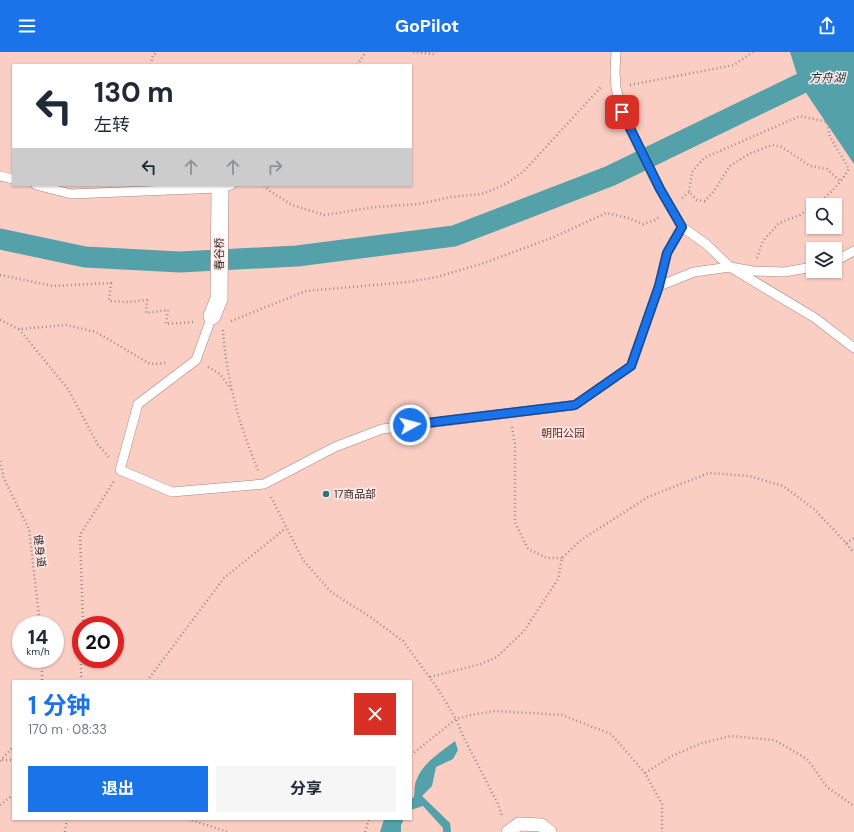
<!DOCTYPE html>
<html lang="zh">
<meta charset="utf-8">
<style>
body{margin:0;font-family:"DM Sans","Noto Sans SC",sans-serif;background:#f6f6f7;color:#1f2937;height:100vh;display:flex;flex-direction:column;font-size:15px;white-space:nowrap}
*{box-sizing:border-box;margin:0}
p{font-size:13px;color:#747a83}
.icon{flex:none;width:22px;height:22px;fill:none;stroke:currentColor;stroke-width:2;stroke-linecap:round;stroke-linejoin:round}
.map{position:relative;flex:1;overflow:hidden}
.drawer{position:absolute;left:12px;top:628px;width:400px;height:140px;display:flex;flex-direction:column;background:#fff;border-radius:0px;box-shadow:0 1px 3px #0004}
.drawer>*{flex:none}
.top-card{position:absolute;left:12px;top:12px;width:400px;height:122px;border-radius:0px;box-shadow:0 1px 3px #0004;background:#fff;color:#1f2937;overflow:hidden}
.tools{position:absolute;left:806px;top:146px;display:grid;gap:8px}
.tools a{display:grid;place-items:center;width:36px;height:36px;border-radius:0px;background:#fff;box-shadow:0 1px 3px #0004;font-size:20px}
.speed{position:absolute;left:12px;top:564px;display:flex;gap:8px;font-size:20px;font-weight:700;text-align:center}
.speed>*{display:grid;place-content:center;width:52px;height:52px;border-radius:50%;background:#fff;box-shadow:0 1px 3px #0004;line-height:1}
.speed small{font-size:10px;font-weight:400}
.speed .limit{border:6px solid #d22;background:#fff;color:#111}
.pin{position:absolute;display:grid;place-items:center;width:34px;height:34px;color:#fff;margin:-17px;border-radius:8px;box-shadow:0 2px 6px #0006}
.me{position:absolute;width:44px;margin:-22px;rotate:83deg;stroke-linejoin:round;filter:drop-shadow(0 0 3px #0008)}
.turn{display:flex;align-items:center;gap:14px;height:84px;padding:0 16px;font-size:18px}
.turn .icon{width:52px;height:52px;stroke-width:2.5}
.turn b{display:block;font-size:28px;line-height:34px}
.lanes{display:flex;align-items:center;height:38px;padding:0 16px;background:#0003;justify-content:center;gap:20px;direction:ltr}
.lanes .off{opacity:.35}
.round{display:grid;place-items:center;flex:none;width:42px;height:42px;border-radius:0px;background:#f6f6f7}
.summary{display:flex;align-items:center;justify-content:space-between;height:68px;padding:0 16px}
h1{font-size:24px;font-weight:700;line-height:30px;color:#1a73e8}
.button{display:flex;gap:8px;margin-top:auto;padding:8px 16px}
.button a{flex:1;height:46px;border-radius:0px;background:#1a73e8;color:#fff;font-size:16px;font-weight:700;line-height:46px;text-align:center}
.button a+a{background:#f6f6f7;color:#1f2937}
header{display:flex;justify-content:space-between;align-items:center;height:52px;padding:0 16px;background:#1a73e8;color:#fff;font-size:18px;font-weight:700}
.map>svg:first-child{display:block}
.green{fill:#fbcec4;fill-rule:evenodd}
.water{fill:#54a1a9}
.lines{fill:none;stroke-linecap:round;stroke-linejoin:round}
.canal{stroke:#54a1a9;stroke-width:21}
.service-casing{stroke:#ac857d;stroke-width:10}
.pedestrian-casing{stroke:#ac857d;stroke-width:14}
.minor-casing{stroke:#ac857d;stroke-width:18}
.path{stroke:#9d8d8a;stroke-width:2.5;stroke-dasharray:1 3;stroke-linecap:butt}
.service{stroke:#fff;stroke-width:9}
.pedestrian{stroke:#fff;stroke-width:13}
.minor{stroke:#fff;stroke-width:17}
.route-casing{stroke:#114b97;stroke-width:10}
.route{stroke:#1a73e8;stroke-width:7}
.poi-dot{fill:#2c757c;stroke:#fcebe8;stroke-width:1.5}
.labels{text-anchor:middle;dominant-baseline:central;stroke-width:3;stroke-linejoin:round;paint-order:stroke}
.street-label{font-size:11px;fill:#3a2a27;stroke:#fcebe8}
.park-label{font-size:11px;fill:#6a2115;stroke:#fcebe8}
.poi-label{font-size:11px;fill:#3a2a27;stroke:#fcebe8;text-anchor:start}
.water-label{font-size:12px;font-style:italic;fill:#163b3f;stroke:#fcebe8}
</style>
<header><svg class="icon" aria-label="menu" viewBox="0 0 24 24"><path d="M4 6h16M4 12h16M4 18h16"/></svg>GoPilot<svg class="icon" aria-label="share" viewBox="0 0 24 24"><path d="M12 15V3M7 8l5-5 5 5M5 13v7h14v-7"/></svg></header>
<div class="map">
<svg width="854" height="780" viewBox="0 0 854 780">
<rect width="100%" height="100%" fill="#fcebe8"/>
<!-- green -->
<path class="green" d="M0 0H854V780H0ZM13 13H411V133H13ZM813 153H835V175H813ZM813 197H835V219H813ZM21 573H55V607H21ZM81 573H115V607H81ZM13 629H411V767H13Z"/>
<!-- water -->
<g class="water">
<polygon points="790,0 854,0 854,112 800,32"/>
<path d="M455 689 458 698 453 707 436 715 432 734 422 744 450 771 451 780H443V776L423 754 411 758V748L414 744C415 740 414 733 416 729 422 711 441 700 455 689Z"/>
<polygon points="384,767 404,767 401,773 401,780 380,780"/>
</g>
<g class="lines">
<!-- canal -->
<polyline class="canal" points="0,187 85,205 180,210 297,204 454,184 610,124 800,32"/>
<defs>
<g id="service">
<polyline points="616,0 615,20 616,36 622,60 660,137 682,175"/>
<polyline points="0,124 13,127"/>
<polyline points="36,133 71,142 220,136 231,133"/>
<polyline points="835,209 854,199"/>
<polyline points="659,234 667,201 682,175 706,192 730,215 753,219 784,220 813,215"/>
<polyline points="212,264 196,308 138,352 120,418 172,440 264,432 335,395 382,377 575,353 631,314 659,234 694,220 730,215 815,266 854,296"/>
</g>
<polyline id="pedestrian" points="508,780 519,772 541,773 550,780"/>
<polyline id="minor" points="212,264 219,247 220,136"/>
</defs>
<!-- service casing -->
<use href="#service" class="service-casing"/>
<!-- pedestrian casing -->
<use href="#pedestrian" class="pedestrian-casing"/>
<!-- minor casing -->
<use href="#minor" class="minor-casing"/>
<!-- path -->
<g class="path">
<polyline points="413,0 433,2 437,0"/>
<polyline points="151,13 153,3 158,0"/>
<polyline points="357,13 366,0"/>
<polyline points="630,33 734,13 753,0"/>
<polyline points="264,133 270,139 292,153 324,163 375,155 419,152 451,145 482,142 506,132 524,119 601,35"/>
<polyline points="682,146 689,140"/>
<path d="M815 153C829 144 840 131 849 117L830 85 827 70 800 64 704 106 692 120 689 140 697 148 705 149 714 139 730 114 749 102 772 93 782 95 810 114 827 117 841 130"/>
<polyline points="757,206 763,189 779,171 800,163 813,154"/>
<polyline points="0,223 53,234 111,231 109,249 128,250 147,248 146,261 168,258 166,272 194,270"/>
<polyline points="0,268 19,277 66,273 96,280 150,312 167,311"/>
<polyline points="231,269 306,239 408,230 437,225 484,211 554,185 606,161 628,166 643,172 655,168 659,165"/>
<polyline points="19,277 68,337 98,393 109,405"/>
<path d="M223 278C226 325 240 376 258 418"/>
<polyline points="208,315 220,322 231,337"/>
<polyline points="512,375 515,393 515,470 528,497 547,506 562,506"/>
<polyline points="0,409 4,427 29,477 40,573"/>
<polyline points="271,445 303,508 331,540 369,564 403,589 438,637 456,667 463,684 498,752 502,764"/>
<polyline points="846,491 854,486"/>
<polyline points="83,573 80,483 114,429"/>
<polyline points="42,607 42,629"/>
<polyline points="430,625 481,612 497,605 524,579 558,527 562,506 581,488 648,445 709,421 749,424 783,434 814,457 846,491 854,501"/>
<polyline points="81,629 81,607"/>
<polyline points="147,629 224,526 286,476"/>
<polyline points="411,703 456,667 471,663 495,659 562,663 611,682 645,721 662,752 662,780"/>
<polyline points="2,708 13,708"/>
<polyline points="0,709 13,695"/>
<polyline points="645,721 672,704 702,691 731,684 774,688 807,707 827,735 854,754"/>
<polyline points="0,753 13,743"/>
<polyline points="188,767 228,780"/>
<polyline points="65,780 67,767"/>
<polyline points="365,780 369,767"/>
</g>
<!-- service -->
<use href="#service" class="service"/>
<!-- pedestrian -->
<use href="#pedestrian" class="pedestrian"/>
<!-- minor -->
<use href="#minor" class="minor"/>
</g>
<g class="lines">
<defs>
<polyline id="route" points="410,373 575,353 631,314 659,234 667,201 682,175 660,137 622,60"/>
</defs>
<!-- route casing -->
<use href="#route" class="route-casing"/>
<!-- route -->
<use href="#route" class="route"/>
</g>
<!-- markers -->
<circle class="poi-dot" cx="326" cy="442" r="4"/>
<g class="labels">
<!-- street labels -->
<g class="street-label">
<text transform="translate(219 202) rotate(-90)">春谷桥</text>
<text transform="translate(40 499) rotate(83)">健身道</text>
</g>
<!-- park labels -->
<g class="park-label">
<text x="563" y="381">朝阳公园</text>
</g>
<!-- poi labels -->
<g class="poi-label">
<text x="334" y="442">17商品部</text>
</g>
<!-- water labels -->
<g class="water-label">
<text x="827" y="26">方舟湖</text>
</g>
</g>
</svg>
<div class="tools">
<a><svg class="icon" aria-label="search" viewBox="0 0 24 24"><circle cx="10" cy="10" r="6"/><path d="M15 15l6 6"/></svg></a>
<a><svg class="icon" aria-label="layers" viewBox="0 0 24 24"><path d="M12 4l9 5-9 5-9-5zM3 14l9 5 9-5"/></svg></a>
</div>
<div class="speed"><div>14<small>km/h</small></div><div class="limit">20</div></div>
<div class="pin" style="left:622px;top:60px;background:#d93025"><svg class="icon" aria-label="arrive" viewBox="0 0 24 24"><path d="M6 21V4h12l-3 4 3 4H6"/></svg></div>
<svg class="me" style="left:410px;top:373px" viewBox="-20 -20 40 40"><circle r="17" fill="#1a73e8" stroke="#fff" stroke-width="3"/><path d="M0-11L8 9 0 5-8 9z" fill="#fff"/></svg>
<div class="top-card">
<div class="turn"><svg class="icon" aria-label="left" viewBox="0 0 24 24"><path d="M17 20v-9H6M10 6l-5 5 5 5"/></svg><div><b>130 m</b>左转</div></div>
<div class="lanes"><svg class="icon" aria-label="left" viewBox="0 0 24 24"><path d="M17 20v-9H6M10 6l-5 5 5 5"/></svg><svg class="icon off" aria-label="ahead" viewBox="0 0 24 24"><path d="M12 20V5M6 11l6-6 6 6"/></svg><svg class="icon off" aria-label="ahead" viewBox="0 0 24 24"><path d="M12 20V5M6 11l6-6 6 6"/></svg><svg class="icon off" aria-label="right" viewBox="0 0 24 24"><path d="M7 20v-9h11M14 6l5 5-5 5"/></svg></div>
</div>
<section class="drawer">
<div class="summary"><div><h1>1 分钟</h1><p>170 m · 08:33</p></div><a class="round" style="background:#d93025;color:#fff"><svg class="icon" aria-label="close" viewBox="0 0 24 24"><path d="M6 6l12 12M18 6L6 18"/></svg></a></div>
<div class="button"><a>退出</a><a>分享</a></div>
</section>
</div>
